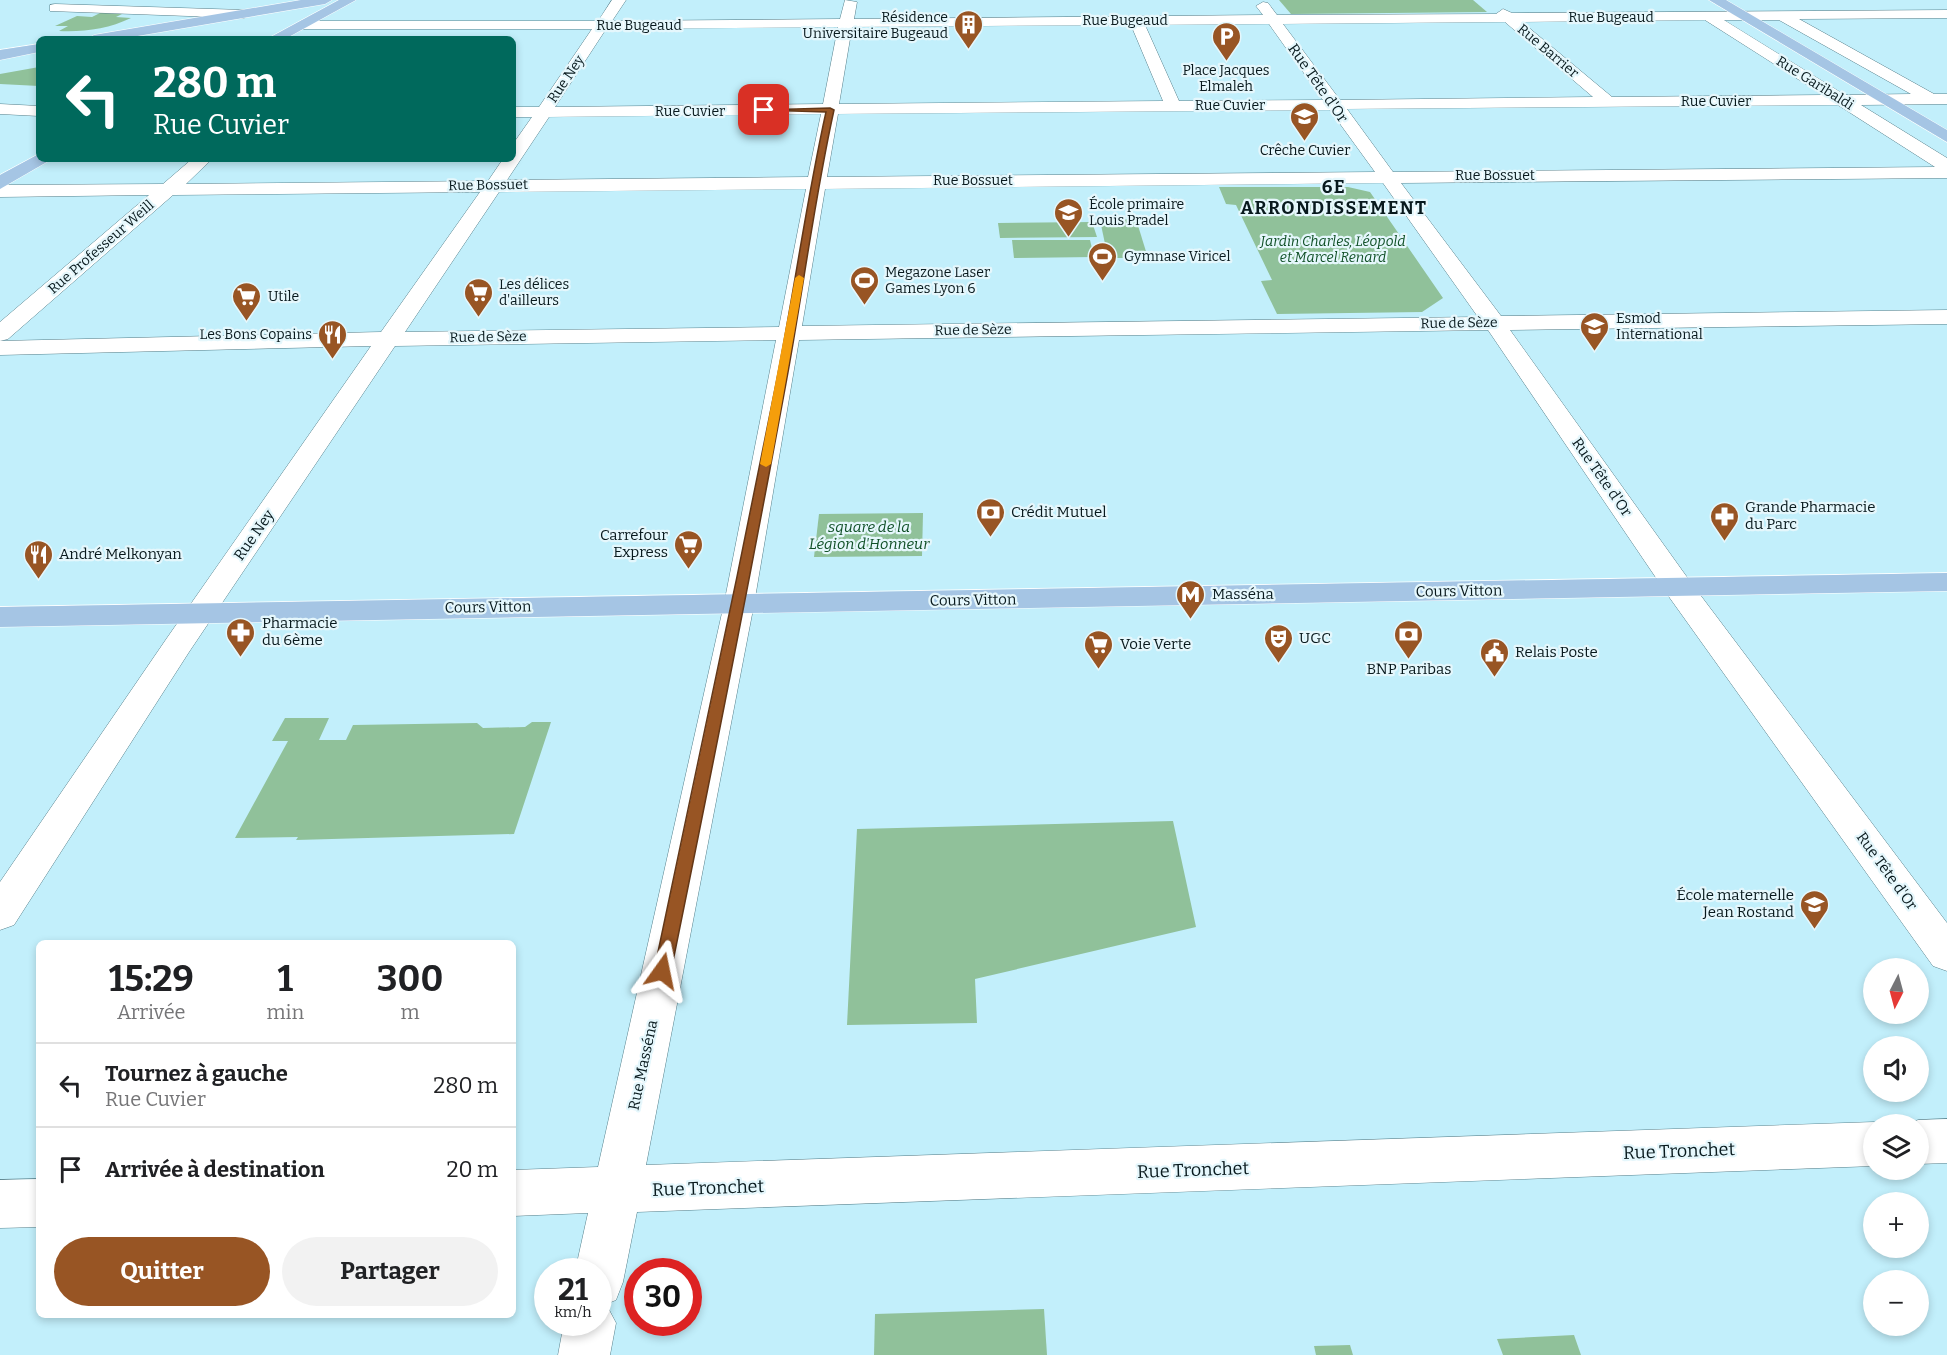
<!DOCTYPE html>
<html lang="fr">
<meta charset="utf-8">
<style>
body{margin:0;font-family:Bitter,serif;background:#f2f2f2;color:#202124;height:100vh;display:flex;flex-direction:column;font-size:22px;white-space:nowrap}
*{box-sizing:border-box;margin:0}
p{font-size:20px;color:#757577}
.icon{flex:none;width:33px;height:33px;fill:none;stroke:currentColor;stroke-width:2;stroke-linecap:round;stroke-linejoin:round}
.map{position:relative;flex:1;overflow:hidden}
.drawer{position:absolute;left:36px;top:940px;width:480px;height:378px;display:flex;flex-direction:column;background:#fff;border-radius:9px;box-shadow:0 3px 9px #0003}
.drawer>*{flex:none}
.top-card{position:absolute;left:36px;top:36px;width:480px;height:126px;border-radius:9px;box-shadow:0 3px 9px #0003;background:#00695c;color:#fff;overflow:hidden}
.needle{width:39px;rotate:186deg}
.controls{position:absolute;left:1863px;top:958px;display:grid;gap:12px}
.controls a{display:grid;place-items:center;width:66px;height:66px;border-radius:50%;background:#fff;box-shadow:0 3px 9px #0003;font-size:30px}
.speed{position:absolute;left:534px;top:1258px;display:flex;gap:12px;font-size:30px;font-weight:700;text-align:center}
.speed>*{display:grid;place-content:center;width:78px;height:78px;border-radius:50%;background:#fff;box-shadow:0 3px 9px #0003;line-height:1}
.speed small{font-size:15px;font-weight:400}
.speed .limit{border:9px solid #d22;background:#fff;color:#111}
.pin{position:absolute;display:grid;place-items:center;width:51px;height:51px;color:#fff;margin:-26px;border-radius:12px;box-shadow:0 3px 9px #0006}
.me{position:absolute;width:66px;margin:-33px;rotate:12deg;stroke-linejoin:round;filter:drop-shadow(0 0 4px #0008)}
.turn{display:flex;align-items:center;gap:21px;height:126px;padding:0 18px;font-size:27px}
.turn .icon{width:78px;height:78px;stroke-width:2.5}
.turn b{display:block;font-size:42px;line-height:51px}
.eta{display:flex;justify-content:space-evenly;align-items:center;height:102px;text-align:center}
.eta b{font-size:36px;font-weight:700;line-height:42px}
.primary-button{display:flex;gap:12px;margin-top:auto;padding:12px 18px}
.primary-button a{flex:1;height:69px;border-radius:36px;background:#985524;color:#fff;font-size:24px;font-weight:700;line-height:69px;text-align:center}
.primary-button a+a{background:#f2f2f2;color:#202124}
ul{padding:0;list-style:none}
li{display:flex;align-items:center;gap:18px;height:84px;padding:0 18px;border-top:2px solid #e0e0e0}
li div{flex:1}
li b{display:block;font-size:22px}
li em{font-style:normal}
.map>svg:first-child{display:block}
.green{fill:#90c19a}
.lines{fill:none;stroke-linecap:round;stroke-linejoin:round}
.minor-casing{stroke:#57808b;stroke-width:1}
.major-casing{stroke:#fff;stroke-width:1}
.minor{fill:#fff;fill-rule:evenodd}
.major{fill:#a5c5e4;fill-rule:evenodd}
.route{fill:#985524;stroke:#633717;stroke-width:1.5}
.slow{fill:#f59e0b}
.labels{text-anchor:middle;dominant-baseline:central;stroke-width:4.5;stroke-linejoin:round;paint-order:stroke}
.far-poi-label{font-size:14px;fill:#08191d;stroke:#e5f7fc;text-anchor:start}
.far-street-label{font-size:14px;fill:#08191d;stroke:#e5f7fc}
.far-park-label{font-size:14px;font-style:italic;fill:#105027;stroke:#e5f7fc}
.street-label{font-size:15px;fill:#08191d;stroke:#e5f7fc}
.poi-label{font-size:15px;fill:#08191d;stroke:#e5f7fc;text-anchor:start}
.park-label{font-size:15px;font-style:italic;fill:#105027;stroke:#e5f7fc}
.far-district-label{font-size:18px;font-weight:bold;letter-spacing:1.5px;fill:#08191d;stroke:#e5f7fc}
.near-street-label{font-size:18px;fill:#08191d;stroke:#e5f7fc}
</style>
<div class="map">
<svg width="1947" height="1355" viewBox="0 0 1947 1355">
<rect width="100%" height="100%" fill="#c2effb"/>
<!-- green -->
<g class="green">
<polygon points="1279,0 1473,0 1487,12 1291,14"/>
<path d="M102 12 124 13 116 17 131 18C108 29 85 32 59 31L68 26H55L77 16 92 17Z"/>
<polygon points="39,67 39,86 0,84 0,74"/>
<polygon points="1219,187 1348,187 1370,192 1443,298 1422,312 1277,314 1261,281 1272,280 1236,205 1226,204"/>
<polygon points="1136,219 1148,258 1108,258 1100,220"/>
<polygon points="1092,222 1097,237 1000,238 998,223"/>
<polygon points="1012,240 1090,240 1094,257 1014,258"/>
<polygon points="923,513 922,556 814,557 819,514"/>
<polygon points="285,718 329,718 319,740 346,740 353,725 477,723 483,728 525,727 532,722 551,722 514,834 296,840 298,837 235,838 288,741 272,741"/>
<polygon points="1173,821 1196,927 975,979 977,1023 847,1025 857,829"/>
<polygon points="1044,1309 1047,1355 874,1355 875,1314"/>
<polygon points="1574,1335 1581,1355 1503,1355 1497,1339"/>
<polygon points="1350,1345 1353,1355 1316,1355 1314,1346"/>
</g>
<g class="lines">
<defs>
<g id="minor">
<path d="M612 0H626L612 21 840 19 845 0 857 2 854 19 1263 15 1256 6 1263 2 1268 3 1277 15 1496 14 1503 9 1512 13 1947 10V18L1799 19 1934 94H1947V104L1861 105 1947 158V178L1401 183 1501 316 1947 310V324L1510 330 1689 580 1947 923V971L1933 966 1667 594 1488 330 799 340 754 604 646 1165 1874 1122 1881 1125H1874V1166L637 1212 623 1282 616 1300 606 1304 616 1323 610 1355H558L564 1323H598V1272H575L588 1213 513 1216V1170L598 1167 724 604 776 340 395 346 189 652 14 925 0 930V882L167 638 371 346 0 355V341L381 332 480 192 173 195 8 339 0 341V322L149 195 0 197V185L163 184 192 159H212L186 184 488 181 503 159H513V144L532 117H513V107H539L592 29H302L295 25 302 21H598ZM1705 20 1823 95 1612 97 1522 22ZM1724 20H1779L1911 94 1845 95ZM1505 22 1593 97 1340 100 1283 24ZM1269 24 1323 100 1179 101 1145 25ZM1131 25 1163 101 839 104 852 27ZM838 27 823 104 555 107 606 29ZM1838 105 1935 167 1393 172 1347 109ZM1330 110 1375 172 827 177 838 114ZM821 114 808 177 507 180 549 117ZM1383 183 1478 317 802 326 825 189ZM806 189 779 327 405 332 499 192Z"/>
<polygon points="55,4 244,10 251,14 244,18 50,11 50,5"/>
<polygon points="0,104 39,106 39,116 0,114"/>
<polygon points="1947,1119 1947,1163 1918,1164 1918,1125 1906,1125 1918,1120"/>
<polygon points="39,1179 39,1227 0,1228 0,1180"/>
</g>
<g id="major">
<polygon points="301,0 332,0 325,4 120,39 87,39 94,35"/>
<polygon points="339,0 356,0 285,39 267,39"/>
<polygon points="1709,0 1726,0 1947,130 1947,142"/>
<polygon points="39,44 39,52 0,60 0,50"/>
<polygon points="37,155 39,155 39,159 52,159 0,189 0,175"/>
<polygon points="1947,573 1947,591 0,627 0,607"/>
</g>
</defs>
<!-- minor casing -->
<use href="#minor" class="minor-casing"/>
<!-- major casing -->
<use href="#major" class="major-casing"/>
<!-- minor -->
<use href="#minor" class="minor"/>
<!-- major -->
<use href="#major" class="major"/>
</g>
<!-- route -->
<path class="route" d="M830 108 834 110C814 200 803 292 786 383 750 579 711 775 671 971L668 976 662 978 656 976 654 971C696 775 737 580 776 384 794 293 806 202 826 112L761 110Z"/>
<!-- slow -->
<polygon class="slow" points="799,275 804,278 771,464 766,467 760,464 795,278"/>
<!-- icons -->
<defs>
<symbol id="building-pin" viewBox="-11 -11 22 30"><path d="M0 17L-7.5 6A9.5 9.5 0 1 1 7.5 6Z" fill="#985524" stroke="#e5f7fc"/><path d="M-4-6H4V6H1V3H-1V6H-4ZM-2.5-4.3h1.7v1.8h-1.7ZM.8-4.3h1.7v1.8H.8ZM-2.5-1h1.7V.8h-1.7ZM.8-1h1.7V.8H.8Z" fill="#fff"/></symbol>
<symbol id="parking-pin" viewBox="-11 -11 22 30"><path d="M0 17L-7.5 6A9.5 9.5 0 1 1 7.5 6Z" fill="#985524" stroke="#e5f7fc"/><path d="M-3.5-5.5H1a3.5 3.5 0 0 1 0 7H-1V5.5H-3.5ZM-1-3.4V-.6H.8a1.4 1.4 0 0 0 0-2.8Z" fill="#fff"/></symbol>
<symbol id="school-pin" viewBox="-11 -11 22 30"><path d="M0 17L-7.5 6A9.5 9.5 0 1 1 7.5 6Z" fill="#985524" stroke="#e5f7fc"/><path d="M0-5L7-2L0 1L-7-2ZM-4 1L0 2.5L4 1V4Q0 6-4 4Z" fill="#fff"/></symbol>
<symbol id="stadium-pin" viewBox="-11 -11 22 30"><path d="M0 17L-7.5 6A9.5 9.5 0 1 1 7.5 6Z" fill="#985524" stroke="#e5f7fc"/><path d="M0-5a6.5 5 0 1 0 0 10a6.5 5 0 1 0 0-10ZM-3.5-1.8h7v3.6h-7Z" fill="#fff"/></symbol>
<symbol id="supermarket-pin" viewBox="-11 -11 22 30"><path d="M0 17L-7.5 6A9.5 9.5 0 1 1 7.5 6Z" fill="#985524" stroke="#e5f7fc"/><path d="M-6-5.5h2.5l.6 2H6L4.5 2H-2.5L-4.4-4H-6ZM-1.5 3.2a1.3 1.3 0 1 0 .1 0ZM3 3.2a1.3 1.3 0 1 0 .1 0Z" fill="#fff"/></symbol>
<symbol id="university-pin" viewBox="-11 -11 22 30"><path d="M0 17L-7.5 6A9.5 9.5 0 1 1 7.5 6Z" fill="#985524" stroke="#e5f7fc"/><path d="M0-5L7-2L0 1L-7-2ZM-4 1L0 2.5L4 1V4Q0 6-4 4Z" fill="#fff"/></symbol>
<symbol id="restaurant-pin" viewBox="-11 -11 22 30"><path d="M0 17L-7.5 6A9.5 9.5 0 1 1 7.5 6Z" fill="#985524" stroke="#e5f7fc"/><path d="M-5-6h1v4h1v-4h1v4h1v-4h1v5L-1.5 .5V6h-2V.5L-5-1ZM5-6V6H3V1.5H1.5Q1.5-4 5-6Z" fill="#fff"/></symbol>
<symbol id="bank-pin" viewBox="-11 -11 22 30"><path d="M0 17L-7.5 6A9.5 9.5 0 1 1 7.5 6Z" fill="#985524" stroke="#e5f7fc"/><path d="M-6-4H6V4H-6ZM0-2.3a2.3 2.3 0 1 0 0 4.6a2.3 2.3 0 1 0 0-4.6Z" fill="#fff"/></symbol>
<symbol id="pharmacy-pin" viewBox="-11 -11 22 30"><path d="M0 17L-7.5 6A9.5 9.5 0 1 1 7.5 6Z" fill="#985524" stroke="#e5f7fc"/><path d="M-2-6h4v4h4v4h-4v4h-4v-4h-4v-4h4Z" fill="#fff"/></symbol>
<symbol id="metro-pin" viewBox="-11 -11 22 30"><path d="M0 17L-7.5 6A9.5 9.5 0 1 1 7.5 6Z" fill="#985524" stroke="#e5f7fc"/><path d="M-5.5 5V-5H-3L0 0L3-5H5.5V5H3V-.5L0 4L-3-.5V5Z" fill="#fff"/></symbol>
<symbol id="theatre-pin" viewBox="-11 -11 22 30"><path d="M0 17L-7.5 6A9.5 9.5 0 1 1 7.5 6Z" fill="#985524" stroke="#e5f7fc"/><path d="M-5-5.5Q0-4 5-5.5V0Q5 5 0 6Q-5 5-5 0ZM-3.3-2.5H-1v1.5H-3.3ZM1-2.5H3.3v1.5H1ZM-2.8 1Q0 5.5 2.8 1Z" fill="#fff"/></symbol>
<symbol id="civic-pin" viewBox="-11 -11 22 30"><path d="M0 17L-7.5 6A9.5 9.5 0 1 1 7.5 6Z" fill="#985524" stroke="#e5f7fc"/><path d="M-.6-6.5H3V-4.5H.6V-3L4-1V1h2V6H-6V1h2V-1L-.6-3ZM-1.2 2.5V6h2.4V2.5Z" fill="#fff"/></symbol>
</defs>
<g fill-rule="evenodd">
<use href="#building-pin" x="952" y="8" width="33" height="45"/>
<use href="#parking-pin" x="1210" y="20" width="33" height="45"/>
<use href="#school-pin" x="1288" y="100" width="33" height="45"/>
<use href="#school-pin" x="1052" y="196" width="33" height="45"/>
<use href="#stadium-pin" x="1086" y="240" width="33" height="45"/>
<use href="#stadium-pin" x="848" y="264" width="33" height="45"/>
<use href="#supermarket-pin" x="462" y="276" width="33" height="45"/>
<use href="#supermarket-pin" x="230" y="280" width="33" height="45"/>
<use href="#university-pin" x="1578" y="310" width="33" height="45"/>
<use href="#restaurant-pin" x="316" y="318" width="33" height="45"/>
<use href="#bank-pin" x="974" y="496" width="33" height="45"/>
<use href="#pharmacy-pin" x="1708" y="500" width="33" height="45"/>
<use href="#supermarket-pin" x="672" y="528" width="33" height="45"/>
<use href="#restaurant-pin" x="22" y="538" width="33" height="45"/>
<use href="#metro-pin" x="1174" y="578" width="33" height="45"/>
<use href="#pharmacy-pin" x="224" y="616" width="33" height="45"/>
<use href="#bank-pin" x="1392" y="618" width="33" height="45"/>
<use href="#theatre-pin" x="1262" y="622" width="33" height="45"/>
<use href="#supermarket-pin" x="1082" y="628" width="33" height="45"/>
<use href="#civic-pin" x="1478" y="636" width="33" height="45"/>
<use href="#school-pin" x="1798" y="888" width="33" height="45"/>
</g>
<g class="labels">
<!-- far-poi labels -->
<g class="far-poi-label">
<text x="948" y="17" text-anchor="end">Résidence<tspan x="948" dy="16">Universitaire Bugeaud</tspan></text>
<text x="1226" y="70" text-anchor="middle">Place Jacques<tspan x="1226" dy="16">Elmaleh</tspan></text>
<text x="1305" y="150" text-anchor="middle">Crêche Cuvier</text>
<text x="1089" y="204">École primaire<tspan x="1089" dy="16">Louis Pradel</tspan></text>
<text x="1124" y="256">Gymnase Viricel</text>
<text x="885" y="272">Megazone Laser<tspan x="885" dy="16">Games Lyon 6</tspan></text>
<text x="499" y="284">Les délices<tspan x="499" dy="16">d'ailleurs</tspan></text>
<text x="268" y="296">Utile</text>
<text x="1616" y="318">Esmod<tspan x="1616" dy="16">International</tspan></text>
<text x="312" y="334" text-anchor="end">Les Bons Copains</text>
</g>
<!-- far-street labels -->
<g class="far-street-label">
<text x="1611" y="17">Rue Bugeaud</text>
<text x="1125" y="20">Rue Bugeaud</text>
<text x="639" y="25">Rue Bugeaud</text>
<text transform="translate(1548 51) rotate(40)">Rue Barrier</text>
<text transform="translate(566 79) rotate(-56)">Rue Ney</text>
<text transform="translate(1815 83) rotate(32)">Rue Garibaldi</text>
<text x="1716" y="101">Rue Cuvier</text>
<text x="1230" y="105">Rue Cuvier</text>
<text x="690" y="111">Rue Cuvier</text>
<text x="1495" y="175">Rue Bossuet</text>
<text x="973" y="180">Rue Bossuet</text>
<text transform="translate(488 185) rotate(-1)">Rue Bossuet</text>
<text transform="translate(101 247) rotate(-41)">Rue Professeur Weill</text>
<text transform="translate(1459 323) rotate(-1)">Rue de Sèze</text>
<text transform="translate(973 330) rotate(-1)">Rue de Sèze</text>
<text transform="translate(488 337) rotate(-1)">Rue de Sèze</text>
</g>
<!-- far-park labels -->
<g class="far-park-label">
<text x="1333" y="241">Jardin Charles, Léopold<tspan x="1333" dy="16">et Marcel Renard</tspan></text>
</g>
<!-- street labels -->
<g class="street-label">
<text transform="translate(1318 83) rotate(55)">Rue Tête d'Or</text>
<text transform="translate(1602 477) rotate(55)">Rue Tête d'Or</text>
<text transform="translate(254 535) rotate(-55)">Rue Ney</text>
<text transform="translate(1459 591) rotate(-1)">Cours Vitton</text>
<text transform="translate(973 600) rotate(-1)">Cours Vitton</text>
<text transform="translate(488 607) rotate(-1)">Cours Vitton</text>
<text transform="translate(1887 871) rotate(54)">Rue Tête d'Or</text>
<text transform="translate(643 1065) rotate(-78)">Rue Masséna</text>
</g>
<!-- poi labels -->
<g class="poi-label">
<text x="1745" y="507">Grande Pharmacie<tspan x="1745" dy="17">du Parc</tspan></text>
<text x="1011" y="512">Crédit Mutuel</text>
<text x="668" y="535" text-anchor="end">Carrefour<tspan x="668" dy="17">Express</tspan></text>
<text x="59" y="554">André Melkonyan</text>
<text x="1212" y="594">Masséna</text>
<text x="262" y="623">Pharmacie<tspan x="262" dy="17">du 6ème</tspan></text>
<text x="1299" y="638">UGC</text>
<text x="1120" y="644">Voie Verte</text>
<text x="1515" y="652">Relais Poste</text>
<text x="1409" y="669" text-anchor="middle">BNP Paribas</text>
<text x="1794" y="895" text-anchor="end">École maternelle<tspan x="1794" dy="17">Jean Rostand</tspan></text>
</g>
<!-- park labels -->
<g class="park-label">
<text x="869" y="527">square de la<tspan x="869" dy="17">Légion d'Honneur</tspan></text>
</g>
<!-- far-district labels -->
<g class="far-district-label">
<text x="1334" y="187">6E<tspan x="1334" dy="21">ARRONDISSEMENT</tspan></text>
</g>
<!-- near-street labels -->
<g class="near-street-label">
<text transform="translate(1679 1151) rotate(-2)">Rue Tronchet</text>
<text transform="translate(1193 1170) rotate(-2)">Rue Tronchet</text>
<text transform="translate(708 1188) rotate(-2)">Rue Tronchet</text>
</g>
</g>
</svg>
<div class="controls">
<a><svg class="needle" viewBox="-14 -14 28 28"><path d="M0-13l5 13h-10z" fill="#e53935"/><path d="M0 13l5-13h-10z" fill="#757577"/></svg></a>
<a><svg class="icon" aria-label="sound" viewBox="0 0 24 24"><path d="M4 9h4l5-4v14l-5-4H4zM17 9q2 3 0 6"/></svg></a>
<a><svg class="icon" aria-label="layers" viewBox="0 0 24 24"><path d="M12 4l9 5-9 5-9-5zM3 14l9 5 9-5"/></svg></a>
<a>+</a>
<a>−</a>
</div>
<div class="speed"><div>21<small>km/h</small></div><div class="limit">30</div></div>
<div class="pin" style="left:764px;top:110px;background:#d93025"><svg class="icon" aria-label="arrive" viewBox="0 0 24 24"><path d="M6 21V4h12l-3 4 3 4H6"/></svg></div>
<svg class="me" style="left:662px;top:971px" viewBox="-20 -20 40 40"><path d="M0-17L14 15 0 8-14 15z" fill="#985524" stroke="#fff" stroke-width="4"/></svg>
<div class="top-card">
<div class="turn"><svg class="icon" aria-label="left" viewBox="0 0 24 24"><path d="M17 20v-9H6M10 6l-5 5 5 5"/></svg><div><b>280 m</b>Rue Cuvier</div></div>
</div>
<section class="drawer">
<div class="eta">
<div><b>15:29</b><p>Arrivée</p></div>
<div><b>1</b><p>min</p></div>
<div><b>300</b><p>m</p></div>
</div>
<ul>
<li><svg class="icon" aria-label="left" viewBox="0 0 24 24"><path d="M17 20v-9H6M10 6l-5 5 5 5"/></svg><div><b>Tournez à gauche</b><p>Rue Cuvier</p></div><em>280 m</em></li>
<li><svg class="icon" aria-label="arrive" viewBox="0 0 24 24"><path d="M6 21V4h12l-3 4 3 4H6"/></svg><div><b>Arrivée à destination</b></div><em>20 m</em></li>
</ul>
<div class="primary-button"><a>Quitter</a><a>Partager</a></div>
</section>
</div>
